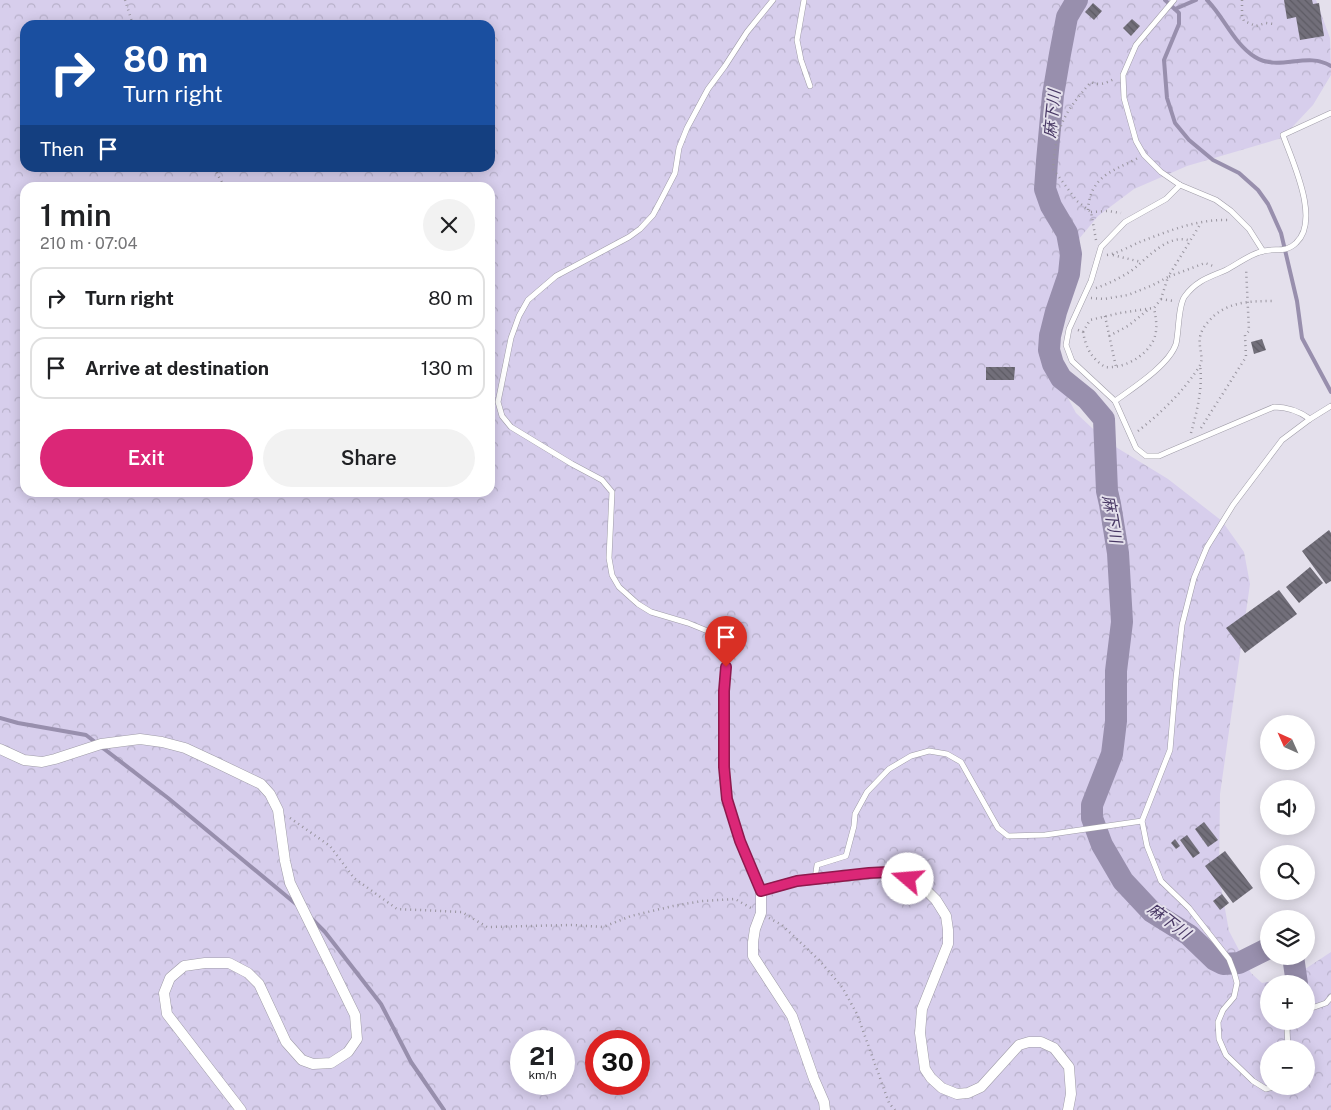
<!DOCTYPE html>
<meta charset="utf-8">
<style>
body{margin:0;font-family:"Public Sans","Noto Sans JP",sans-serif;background:#f2f2f2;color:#202124;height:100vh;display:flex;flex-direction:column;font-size:19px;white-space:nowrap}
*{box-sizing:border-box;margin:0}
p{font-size:16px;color:#757577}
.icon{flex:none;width:28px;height:28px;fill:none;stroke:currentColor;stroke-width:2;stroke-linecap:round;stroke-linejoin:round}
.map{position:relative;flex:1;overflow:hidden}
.panel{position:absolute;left:20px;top:182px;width:475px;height:315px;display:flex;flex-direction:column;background:#fff;border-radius:15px;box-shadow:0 2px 12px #0003}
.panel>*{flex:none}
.guide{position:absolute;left:20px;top:20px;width:475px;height:152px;border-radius:15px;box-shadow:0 2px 12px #0003;background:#1a4fa0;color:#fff;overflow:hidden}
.needle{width:32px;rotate:315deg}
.controls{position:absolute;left:1260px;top:715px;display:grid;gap:10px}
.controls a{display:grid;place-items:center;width:55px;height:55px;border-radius:50%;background:#fff;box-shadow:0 2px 12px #0003;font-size:25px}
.speed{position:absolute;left:510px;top:1030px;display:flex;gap:10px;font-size:25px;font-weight:700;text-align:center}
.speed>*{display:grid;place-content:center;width:65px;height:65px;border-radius:50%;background:#fff;box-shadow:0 2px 12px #0003;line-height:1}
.speed small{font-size:12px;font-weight:400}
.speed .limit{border:8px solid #d22;background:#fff;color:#111}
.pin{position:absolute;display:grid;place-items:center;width:42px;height:42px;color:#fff;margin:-51px -21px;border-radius:50% 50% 50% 0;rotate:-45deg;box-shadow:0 0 5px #0007}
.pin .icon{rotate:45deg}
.me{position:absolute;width:55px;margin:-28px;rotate:288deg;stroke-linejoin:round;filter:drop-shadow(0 0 4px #0008)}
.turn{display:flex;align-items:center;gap:18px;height:105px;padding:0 20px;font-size:22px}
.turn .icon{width:65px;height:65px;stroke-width:2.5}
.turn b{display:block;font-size:35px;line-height:42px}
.then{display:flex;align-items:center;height:48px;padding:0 20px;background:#0003;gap:10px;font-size:19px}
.round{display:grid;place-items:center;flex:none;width:52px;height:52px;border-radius:26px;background:#f2f2f2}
.headline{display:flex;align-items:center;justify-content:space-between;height:85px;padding:0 20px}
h1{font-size:30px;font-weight:600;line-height:38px}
.cta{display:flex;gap:10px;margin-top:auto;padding:10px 20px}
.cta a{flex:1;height:58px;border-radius:30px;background:#db2777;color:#fff;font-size:20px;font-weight:600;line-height:58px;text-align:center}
.cta a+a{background:#f2f2f2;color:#202124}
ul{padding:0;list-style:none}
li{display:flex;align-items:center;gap:15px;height:62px;margin:0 10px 8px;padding:0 10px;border:2px solid #e0e0e0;border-radius:15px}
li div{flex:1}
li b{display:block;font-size:19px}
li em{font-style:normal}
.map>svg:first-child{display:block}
.forest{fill:url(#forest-crowns);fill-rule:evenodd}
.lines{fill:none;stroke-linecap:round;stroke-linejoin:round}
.stream{stroke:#988fad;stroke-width:4}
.river{stroke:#988fad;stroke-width:22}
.building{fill:url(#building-back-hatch)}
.service-casing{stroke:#9f9ca7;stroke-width:6}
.minor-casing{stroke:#9f9ca7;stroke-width:11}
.path{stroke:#98949e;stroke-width:2.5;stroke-dasharray:1 4;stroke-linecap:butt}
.service{stroke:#fff;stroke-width:5}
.minor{stroke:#fff;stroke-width:10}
.route-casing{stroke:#8e194d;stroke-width:12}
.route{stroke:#db2777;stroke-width:9}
.labels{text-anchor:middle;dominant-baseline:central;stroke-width:4;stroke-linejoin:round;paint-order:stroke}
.water-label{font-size:16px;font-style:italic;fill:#483864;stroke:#e4e0ec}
</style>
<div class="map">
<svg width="1331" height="1110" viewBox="0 0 1331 1110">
<defs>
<pattern id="forest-crowns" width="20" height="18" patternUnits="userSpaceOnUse" patternTransform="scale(1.25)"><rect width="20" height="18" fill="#d7ceec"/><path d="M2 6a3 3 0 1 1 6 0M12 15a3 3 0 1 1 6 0" fill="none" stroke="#b8b1ca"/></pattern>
<pattern id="building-back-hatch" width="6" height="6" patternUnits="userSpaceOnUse" patternTransform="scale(1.25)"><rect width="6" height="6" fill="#726f7a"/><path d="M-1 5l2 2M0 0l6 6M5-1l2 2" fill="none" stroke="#5d5b64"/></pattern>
</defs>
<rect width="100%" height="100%" fill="#e4e0ec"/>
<!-- forest -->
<path class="forest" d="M0 0H1316L1330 38 1331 75 1313 105 1282 138 1187 166 1134 189 1098 216 1064 257 1047 313 1048 361 1076 413 1106 441 1168 479 1222 521 1244 552 1250 584 1220 794 1219 876 1229 931 1251 973 1262 983 1293 977 1331 952V1110H0ZM25 25H490V168H25ZM25 188H490V492H25ZM1269 984H1306V1021H1269ZM521 1041H564V1084H521ZM596 1041H639V1084H596ZM1269 1049H1306V1086H1269Z"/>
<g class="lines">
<!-- stream -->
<g class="stream">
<polyline points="1165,0 1179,13 1179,24 1164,60 1167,98 1175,123 1189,140 1213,160 1239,173 1258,190 1268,204 1281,233 1297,301 1302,338 1331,392"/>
<path d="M1207 0C1224 17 1234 44 1255 57 1279 72 1307 51 1331 66"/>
<polyline points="1175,9 1196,0"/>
<polyline points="0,718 18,723 86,735 168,798 296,904"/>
<polyline points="312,919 325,932 381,1004 411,1062 444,1110"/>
</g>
<!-- river -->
<g class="river">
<polyline points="1077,0 1067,17 1060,54 1053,95 1047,161 1045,189 1051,206 1067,233 1071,254 1069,274 1056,312 1050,336 1049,350 1053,364 1061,378 1087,399 1104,419 1107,491 1110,504 1118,553 1122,622 1116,671 1116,721 1112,754 1092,805 1092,818 1102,845 1123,881 1152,912 1189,935 1215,960 1223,964 1239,963 1269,948"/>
<polyline points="1293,956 1297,984"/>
</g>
</g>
<!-- building -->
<g class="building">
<polygon points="1284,0 1312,0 1313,4 1319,3 1324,36 1300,40 1296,17 1287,19"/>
<polygon points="1093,3 1102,11 1094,20 1085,12"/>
<polygon points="1132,19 1140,26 1131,36 1123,28"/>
<polygon points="1262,339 1266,350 1254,354 1251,342"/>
<polygon points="986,367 1015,367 1014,380 986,380"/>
<polygon points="1329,530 1331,533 1331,581 1326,584 1302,551"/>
<polygon points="1310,567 1323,583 1299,603 1286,587"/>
<polygon points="1279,590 1297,614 1245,653 1226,628"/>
<polygon points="1204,822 1218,840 1208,847 1195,829"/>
<polygon points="1187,835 1200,853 1193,858 1180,840"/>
<polygon points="1175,839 1180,846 1176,849 1171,843"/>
<polygon points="1225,851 1253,888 1233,903 1205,866"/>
<polygon points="1222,894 1229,903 1220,910 1213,901"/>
</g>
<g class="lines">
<defs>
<g id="service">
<polyline points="804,0 797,40 801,60 810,86"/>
<polyline points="1174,0 1136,45 1123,75 1124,98 1136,141 1144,155 1161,172 1180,185 1216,200 1231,211 1249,229 1263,251"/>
<path d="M1180 185 1166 199 1125 222 1101 247 1091 281 1069 329 1066 345 1072 361 1115 401 1136 448 1146 456H1159L1168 452 1274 407C1288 407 1299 411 1310 419"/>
<path d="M1115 401C1133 388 1169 365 1176 344 1179 332 1178 305 1185 296 1197 280 1210 277 1226 270 1238 264 1251 253 1264 251 1276 248 1286 253 1296 243 1321 220 1292 161 1283 135L1331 113"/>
<polyline points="815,879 817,865 846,856 854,826 855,814 867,792 889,769 911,756 929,751 947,754 961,762 998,828 1008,836 1045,835 1142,821"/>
<polyline points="761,891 740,841 727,799 724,767 724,691 726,667 723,644 715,634 688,623 651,612 638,604 619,587 612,575 609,558 612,492 602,480 572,464 511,427 502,416 498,402 511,338 519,316 528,300 556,276 629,237 640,229 653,215 661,200 675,173 679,148 687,128 708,89 725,66 747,32 773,0"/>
<polyline points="1306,1010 1326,1003 1331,997"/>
<polyline points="1288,1049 1287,1028 1291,1021"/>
<polyline points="1278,1086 1266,1089 1253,1081 1226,1055 1219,1039 1218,1022 1223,1010 1234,997 1237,983 1234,972 1229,959 1189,908 1161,881 1147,846 1142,821 1170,750 1176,678 1182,625 1194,578 1207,547 1233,505 1282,440 1310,419 1331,406"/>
</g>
<g id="minor">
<polyline points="0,749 24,760 42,762 55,759 101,744 140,739 162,742 185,748 213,761 261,784 270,794 278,810 285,861 290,883 355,1015 357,1039 348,1052 331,1063 313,1064 302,1060 286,1042 259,984 248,973 229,963 205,963 184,966 170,978 164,993 167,1014 241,1110"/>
<polyline points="825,1110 824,1102 814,1079 792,1016 753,956 753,942 755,929 761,913 761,891 797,881 888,872 920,884 936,900 946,916 948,930 948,944 922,1009 920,1033 925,1069 931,1078 942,1088 957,1094 968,1093 981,1087 1019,1045 1029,1042 1041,1042 1054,1048 1069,1067 1071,1094 1068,1110"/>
</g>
</defs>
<!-- service casing -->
<use href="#service" class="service-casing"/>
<!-- minor casing -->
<use href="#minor" class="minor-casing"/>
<!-- path -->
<g class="path">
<polyline points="125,0 133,25"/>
<polyline points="1242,0 1242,16 1244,21 1256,26 1266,23 1274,24"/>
<polyline points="214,168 225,188"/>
<path d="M1088 210C1090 176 1113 171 1138 158"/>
<polyline points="1091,212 1108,211 1121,213"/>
<path d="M1096 240 1091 212 1077 201 1053 169C1056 127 1063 114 1091 82 1100 86 1106 83 1114 79"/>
<path d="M1107 255C1119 253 1130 246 1140 242 1168 231 1198 219 1228 220"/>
<polyline points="1113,255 1141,262"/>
<path d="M1096 288C1108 284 1120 278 1131 271 1147 259 1168 232 1191 241"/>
<polyline points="1091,298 1104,299 1128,295 1153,285 1168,277 1201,223"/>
<polyline points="1161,299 1174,301"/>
<polyline points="1105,316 1116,367"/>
<path d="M1078 330 1083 332C1086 348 1091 358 1105 367 1123 369 1146 357 1154 339 1158 329 1156 318 1154 308L1161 299 1168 277 1205 263 1213 266"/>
<polyline points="1083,332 1090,320 1120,313 1153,308"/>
<polyline points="1109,336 1128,326 1149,309"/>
<polyline points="1201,428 1246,357 1245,335 1249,331 1246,268"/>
<path d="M1138 431C1161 413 1183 392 1199 367 1205 358 1198 348 1200 337 1201 331 1205 325 1209 321 1225 302 1249 301 1273 301"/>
<path d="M1191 433C1197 411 1203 388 1200 365"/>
<polyline points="290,818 330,846 354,878 397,909 462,912 487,927 572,925 603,927 631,916 673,906 702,901 735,899 751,908"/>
<polyline points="769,918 782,925 819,960 842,987 857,1014 889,1103 895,1110"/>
</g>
<!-- service -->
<use href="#service" class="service"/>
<!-- minor -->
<use href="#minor" class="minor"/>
</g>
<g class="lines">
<defs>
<polyline id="route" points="726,667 724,691 724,767 727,799 740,841 761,891 797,881 869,873 888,872 908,879"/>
</defs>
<!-- route casing -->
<use href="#route" class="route-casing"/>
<!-- route -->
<use href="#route" class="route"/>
</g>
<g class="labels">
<!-- water labels -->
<g class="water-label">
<text transform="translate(1052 114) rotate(-84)">麻下川</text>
<text transform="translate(1112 519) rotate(80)">麻下川</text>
<text transform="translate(1169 921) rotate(37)">麻下川</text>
</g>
</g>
</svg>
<div class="controls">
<a><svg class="needle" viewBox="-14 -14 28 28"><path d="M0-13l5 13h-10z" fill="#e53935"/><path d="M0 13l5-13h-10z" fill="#757577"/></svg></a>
<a><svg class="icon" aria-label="sound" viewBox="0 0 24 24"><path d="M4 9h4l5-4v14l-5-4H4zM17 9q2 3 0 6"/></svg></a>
<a><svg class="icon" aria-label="search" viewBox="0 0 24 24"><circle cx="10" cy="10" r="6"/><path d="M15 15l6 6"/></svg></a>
<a><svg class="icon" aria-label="layers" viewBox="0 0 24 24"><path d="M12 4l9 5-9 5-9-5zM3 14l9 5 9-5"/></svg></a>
<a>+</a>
<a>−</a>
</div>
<div class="speed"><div>21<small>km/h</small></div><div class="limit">30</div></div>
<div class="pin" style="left:726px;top:667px;background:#d93025"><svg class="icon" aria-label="arrive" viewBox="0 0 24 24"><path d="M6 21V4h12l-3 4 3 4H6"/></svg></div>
<svg class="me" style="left:908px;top:879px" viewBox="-20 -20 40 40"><circle r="19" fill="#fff"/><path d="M0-13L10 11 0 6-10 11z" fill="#db2777"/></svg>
<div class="guide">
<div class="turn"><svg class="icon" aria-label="right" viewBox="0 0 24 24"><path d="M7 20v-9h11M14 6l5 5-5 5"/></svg><div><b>80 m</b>Turn right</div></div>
<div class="then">Then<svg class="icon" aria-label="arrive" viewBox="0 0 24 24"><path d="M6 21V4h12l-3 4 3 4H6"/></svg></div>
</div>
<section class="panel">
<div class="headline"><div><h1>1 min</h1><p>210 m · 07:04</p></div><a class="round"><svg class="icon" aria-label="close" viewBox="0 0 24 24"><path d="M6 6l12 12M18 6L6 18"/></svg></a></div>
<ul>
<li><svg class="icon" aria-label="right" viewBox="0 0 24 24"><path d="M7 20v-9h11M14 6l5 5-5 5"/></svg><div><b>Turn right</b></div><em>80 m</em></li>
<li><svg class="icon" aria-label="arrive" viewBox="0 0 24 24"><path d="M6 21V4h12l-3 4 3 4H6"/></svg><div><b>Arrive at destination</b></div><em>130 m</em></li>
</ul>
<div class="cta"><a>Exit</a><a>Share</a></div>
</section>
</div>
